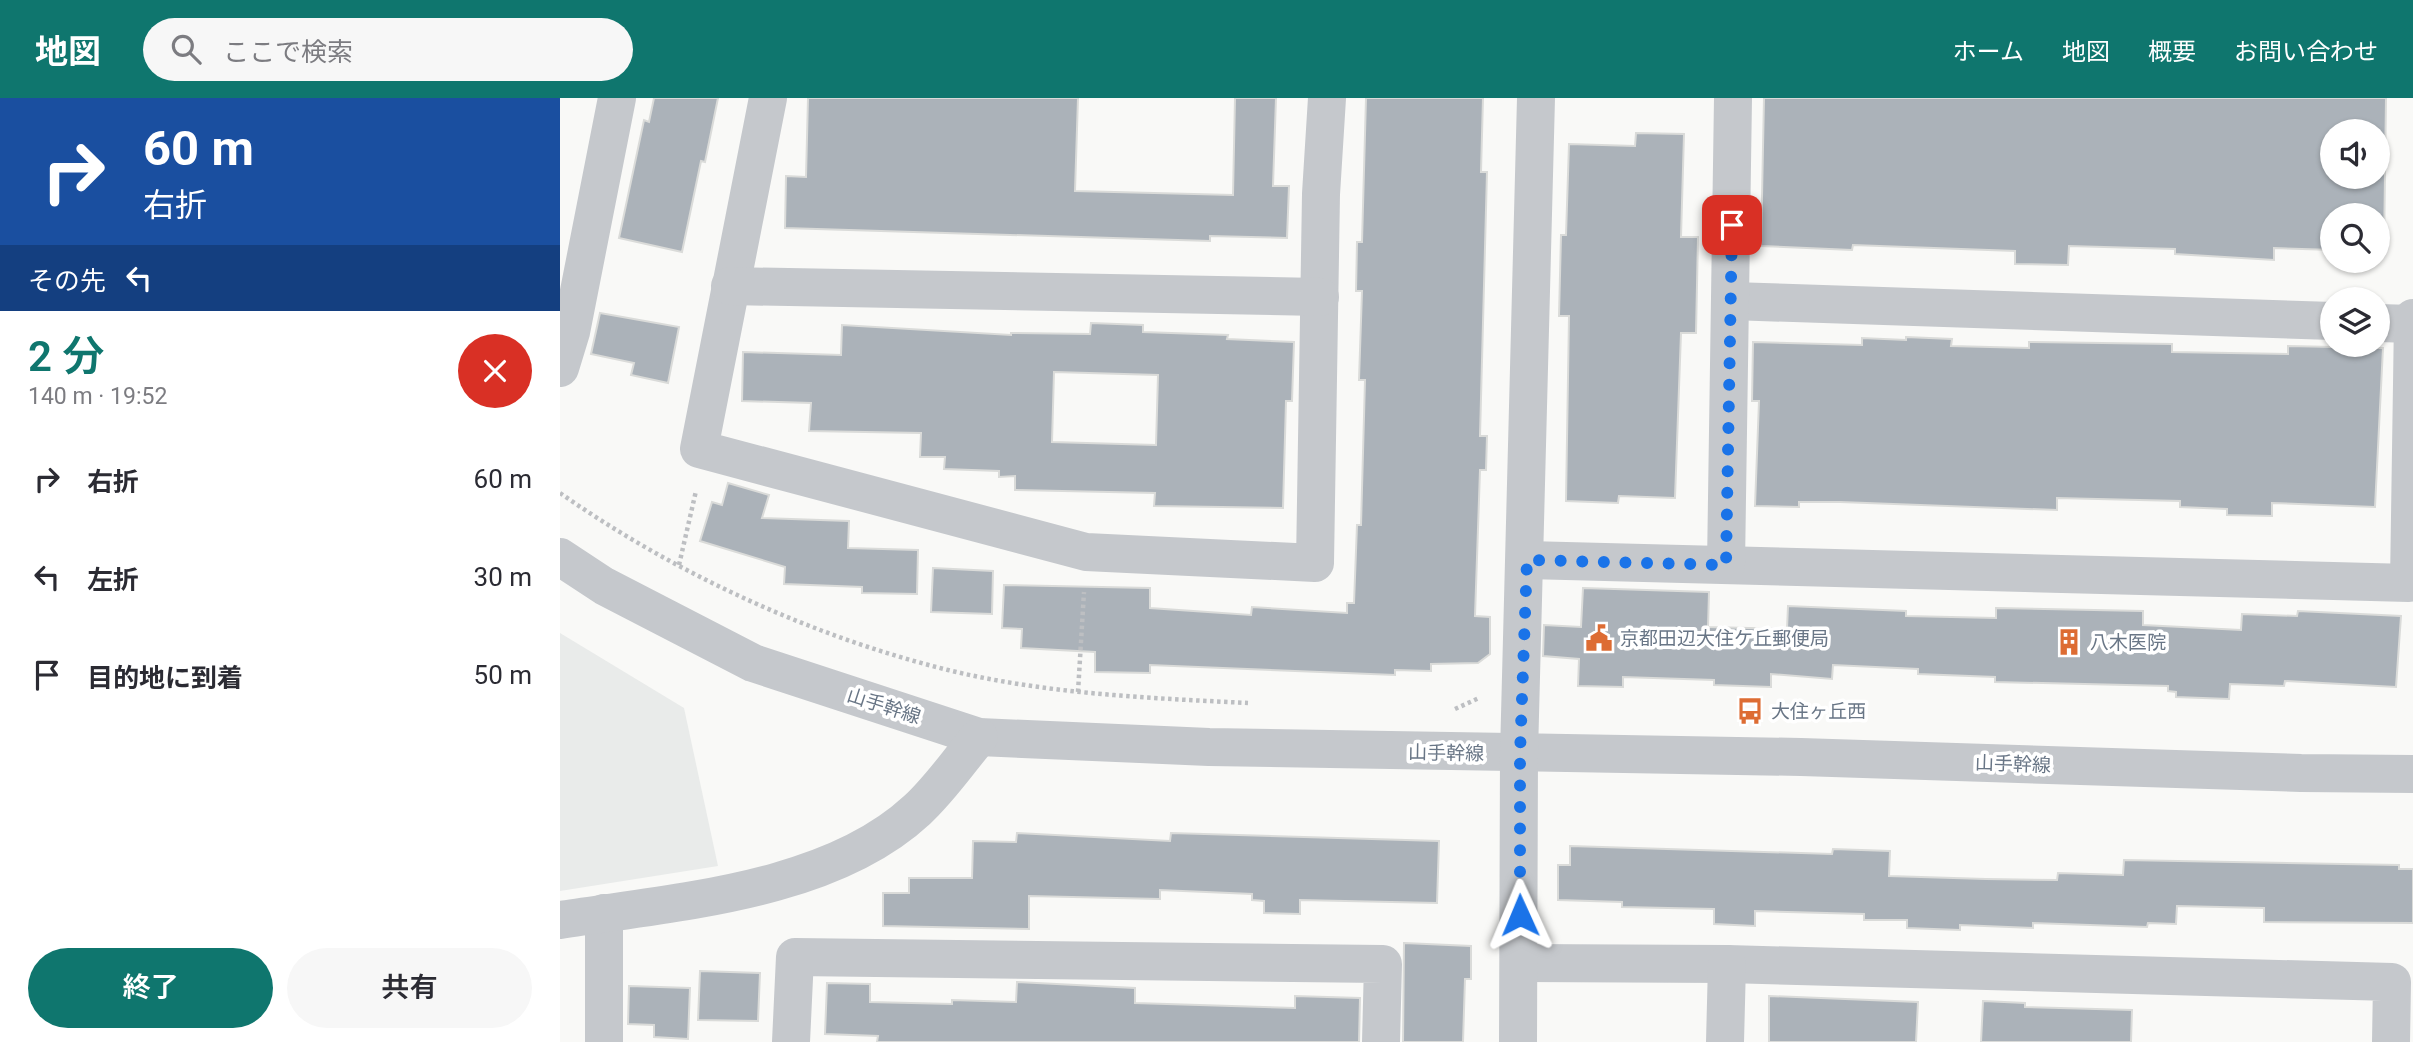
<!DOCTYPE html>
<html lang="ja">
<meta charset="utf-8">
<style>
body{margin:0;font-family:Roboto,"Noto Sans JP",sans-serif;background:#f7f7f7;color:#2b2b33;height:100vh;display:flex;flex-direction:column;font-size:26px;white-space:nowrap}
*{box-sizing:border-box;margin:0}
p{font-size:23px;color:#7c7c81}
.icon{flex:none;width:38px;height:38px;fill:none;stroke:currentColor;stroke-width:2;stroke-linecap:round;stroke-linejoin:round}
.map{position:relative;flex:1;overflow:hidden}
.drawer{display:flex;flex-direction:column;background:#fff;width:560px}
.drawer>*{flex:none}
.banner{background:#1a4fa0;color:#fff;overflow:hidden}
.fabs{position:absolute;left:1760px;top:21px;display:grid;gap:14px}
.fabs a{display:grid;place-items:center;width:70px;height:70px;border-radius:50%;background:#fff;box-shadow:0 2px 5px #0004;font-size:35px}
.pin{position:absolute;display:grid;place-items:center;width:60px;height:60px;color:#fff;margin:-30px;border-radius:14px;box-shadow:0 4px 10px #0006}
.me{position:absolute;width:77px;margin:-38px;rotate:359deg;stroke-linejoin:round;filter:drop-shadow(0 0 5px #0008)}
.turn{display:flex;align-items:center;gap:24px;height:147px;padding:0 28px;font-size:32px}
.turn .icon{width:91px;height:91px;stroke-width:2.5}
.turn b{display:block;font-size:49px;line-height:60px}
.then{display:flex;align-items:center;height:66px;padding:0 28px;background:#0003;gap:14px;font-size:26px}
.round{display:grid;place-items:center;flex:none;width:74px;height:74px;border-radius:37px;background:#f7f7f7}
.overview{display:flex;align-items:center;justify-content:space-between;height:119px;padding:0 28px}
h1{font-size:42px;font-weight:600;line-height:52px;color:#0f766e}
.button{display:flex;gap:14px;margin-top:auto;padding:14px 28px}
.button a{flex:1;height:80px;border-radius:42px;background:#0f766e;color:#fff;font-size:28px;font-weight:600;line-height:80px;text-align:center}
.button a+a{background:#f7f7f7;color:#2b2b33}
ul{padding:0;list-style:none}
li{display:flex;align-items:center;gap:21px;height:98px;padding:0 28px}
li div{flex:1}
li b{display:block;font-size:26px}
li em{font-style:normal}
header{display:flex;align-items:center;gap:42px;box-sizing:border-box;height:98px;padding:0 35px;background:#0f766e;color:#fff}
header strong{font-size:33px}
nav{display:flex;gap:38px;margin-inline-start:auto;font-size:24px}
.search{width:490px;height:63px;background:#f7f7f7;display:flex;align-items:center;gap:18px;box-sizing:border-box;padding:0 24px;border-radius:38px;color:#7c7c81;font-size:26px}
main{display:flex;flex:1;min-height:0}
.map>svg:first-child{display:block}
.built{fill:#e9ebea}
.building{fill:#abb2b9;stroke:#dadbd9;stroke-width:2;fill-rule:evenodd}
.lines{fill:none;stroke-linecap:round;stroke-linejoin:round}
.path{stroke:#bdbfc2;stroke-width:4.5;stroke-dasharray:3.5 3.5;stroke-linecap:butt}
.minor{stroke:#c5c8cc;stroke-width:38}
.tertiary{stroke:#c5c8cc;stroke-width:38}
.route{stroke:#1a73e8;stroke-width:12;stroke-dasharray:0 21.6}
.labels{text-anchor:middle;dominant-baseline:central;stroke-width:7;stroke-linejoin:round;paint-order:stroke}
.poi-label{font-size:19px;fill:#697686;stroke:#fff;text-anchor:start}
.street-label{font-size:19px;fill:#697686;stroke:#fff}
</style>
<header>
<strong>地図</strong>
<div class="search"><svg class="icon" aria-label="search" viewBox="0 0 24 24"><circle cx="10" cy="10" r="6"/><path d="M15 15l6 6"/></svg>ここで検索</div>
<nav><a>ホーム</a><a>地図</a><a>概要</a><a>お問い合わせ</a></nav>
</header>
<main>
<section class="drawer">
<div class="banner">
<div class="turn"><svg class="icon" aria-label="right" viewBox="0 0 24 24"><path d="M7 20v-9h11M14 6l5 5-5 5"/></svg><div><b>60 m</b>右折</div></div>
<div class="then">その先<svg class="icon" aria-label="left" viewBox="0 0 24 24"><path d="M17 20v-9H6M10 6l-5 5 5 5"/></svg></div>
</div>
<div class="overview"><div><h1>2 分</h1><p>140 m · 19:52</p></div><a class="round" style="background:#d93025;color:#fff"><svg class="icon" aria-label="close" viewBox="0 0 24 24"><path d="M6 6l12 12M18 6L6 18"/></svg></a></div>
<ul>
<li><svg class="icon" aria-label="right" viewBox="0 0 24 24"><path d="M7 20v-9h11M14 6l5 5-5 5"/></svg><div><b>右折</b></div><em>60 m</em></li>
<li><svg class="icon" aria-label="left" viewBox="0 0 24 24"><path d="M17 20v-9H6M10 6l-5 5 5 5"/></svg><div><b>左折</b></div><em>30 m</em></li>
<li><svg class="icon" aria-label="arrive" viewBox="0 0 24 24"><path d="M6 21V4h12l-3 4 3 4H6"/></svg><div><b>目的地に到着</b></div><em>50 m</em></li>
</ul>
<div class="button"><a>終了</a><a>共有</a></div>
</section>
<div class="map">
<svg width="1853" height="944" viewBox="0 0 1853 944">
<rect width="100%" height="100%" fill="#f9f9f7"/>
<!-- built -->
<polygon class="built" points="0,535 124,610 158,768 0,793"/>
<!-- building -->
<g class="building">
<polygon points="94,0 158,0 145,64 141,63 122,154 59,140 84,22 89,24"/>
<polygon points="248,0 518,0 515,93 673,97 675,0 716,0 713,88 729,88 727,140 650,138 650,143 225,130 226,78 246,79"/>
<polygon points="806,0 923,0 921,74 927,74 920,338 927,338 926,372 920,372 915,518 930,519 930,556 918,565 871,566 871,573 835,572 835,577 590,567 590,575 535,574 535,554 461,550 462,531 442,530 444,487 590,490 590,510 691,517 692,509 787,515 787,505 794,505 797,427 801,427 805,282 799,282 802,193 796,193 797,144 802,144"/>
<path d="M1204 0H1826L1824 152H1818V117H1773V152L1714 150V162L1615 156V151L1509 148 1508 167 1455 166V153L1293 147 1292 152 1201 148ZM1773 33H1818V79H1773Z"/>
<polygon points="1076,35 1124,36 1121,139 1138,139 1136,235 1121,235 1115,400 1059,398 1058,405 1006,403 1009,218 999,218 1001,137 1006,137 1009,46 1075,48"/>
<polygon points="40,215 119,229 108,285 71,277 74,265 31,256"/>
<path d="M531 225 583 227V234L668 237 667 241 734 244 732 303H726L723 410 594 408 595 395 455 392V378L439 379V373L384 371 385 359H360L361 335 249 333 251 305 182 303 183 254 281 257 282 227 451 237V235L530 236ZM494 274 598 277 596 347 492 344Z"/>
<polygon points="1346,239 1392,241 1391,248 1469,250 1469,244 1612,246 1612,254 1728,256 1728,248 1823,250 1815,409 1712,405 1712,418 1667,417 1667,411 1620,409 1620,403 1497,400 1497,412 1280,404 1239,404 1239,409 1195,408 1199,303 1192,303 1193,244 1302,247 1302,240 1346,242"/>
<polygon points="168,385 209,397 202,420 289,423 288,450 358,452 357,496 302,495 302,489 224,486 225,469 140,443 152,404 162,407"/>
<polygon points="373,470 433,473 432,516 371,514"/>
<polygon points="1023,490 1149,494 1148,529 1227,531 1228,508 1346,513 1346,518 1436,520 1436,510 1583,513 1583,527 1681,532 1682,516 1737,518 1738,513 1841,518 1836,589 1725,583 1724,588 1670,586 1669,601 1616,599 1616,594 1608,593 1608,588 1435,584 1435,579 1358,576 1358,571 1273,567 1272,581 1211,576 1211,589 1154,587 1154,582 1063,579 1063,589 1018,588 1019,561 983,558 984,527 1021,529"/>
<polygon points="457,735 610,743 611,735 879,743 877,805 740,802 740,816 704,815 704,803 692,802 692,796 600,792 600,801 469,798 469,831 323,828 323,795 349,795 349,780 412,780 413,743 456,744"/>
<polygon points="1010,748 1272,756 1273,751 1330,753 1329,778 1426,781 1497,782 1498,775 1563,777 1564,762 1839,767 1839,771 1853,771 1853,825 1704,824 1704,810 1617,808 1616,826 1588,825 1587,829 1473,825 1473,830 1400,827 1400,832 1347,830 1347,822 1304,822 1304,816 1195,813 1195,828 1154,826 1154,811 1062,809 1062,804 998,802 998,767 1010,767"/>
<polygon points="844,845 911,848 911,881 905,881 903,944 843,944"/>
<polygon points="140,873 200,875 198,923 138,922"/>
<polygon points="457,884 575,890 575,905 735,910 735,898 800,900 799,944 317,944 318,938 265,936 267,885 310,886 310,904 392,906 392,902 456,904"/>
<polygon points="69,888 130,890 128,941 94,939 94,927 68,926"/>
<polygon points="1209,898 1358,904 1356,944 1209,944"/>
<polygon points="1423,903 1465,905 1465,909 1572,912 1571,944 1421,944"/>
</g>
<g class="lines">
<!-- path -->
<g class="path">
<path d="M0 395C116 476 251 538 388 572 486 596 588 600 688 605"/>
<polyline points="119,467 136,393"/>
<polyline points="518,594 524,494"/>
<polyline points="895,611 919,600"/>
</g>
<!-- minor -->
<g class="minor">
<polyline points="208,0 139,351 526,454 755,465 761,96 767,0"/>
<polyline points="170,188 760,199"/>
<polyline points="1171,203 1773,223"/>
<polyline points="1818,225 1853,226"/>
<polyline points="0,270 11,234 57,0"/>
<polyline points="967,462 1849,485 1853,220"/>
<polyline points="1166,467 1173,0"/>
<polyline points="44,815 44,944"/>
<polyline points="960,865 1167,866 1832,884 1831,944"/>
<polyline points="231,944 235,859 823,866 821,944"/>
<polyline points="1165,944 1167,866"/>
</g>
<!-- tertiary -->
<g class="tertiary">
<polyline points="0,459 44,488 193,565 419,639 649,649 1241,659 1741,675 1853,676"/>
<path d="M0 822C114 804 269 794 357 712 380 691 399 663 419 639"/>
<polyline points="958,944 959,656 976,0"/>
</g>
</g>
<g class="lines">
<!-- route -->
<polyline class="route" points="960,817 960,656 967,462 1166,467 1172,127"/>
</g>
<!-- icons -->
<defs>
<symbol id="civic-bare" viewBox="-9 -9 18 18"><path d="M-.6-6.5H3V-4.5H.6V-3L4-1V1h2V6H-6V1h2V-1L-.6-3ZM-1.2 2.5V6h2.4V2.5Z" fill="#dd6c33" stroke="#fff" stroke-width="2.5" paint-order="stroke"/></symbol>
<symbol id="building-bare" viewBox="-9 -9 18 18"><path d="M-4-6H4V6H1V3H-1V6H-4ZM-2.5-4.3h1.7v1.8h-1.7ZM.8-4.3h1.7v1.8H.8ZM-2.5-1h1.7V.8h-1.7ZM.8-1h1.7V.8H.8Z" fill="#dd6c33" stroke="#fff" stroke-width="2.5" paint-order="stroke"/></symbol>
<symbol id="bus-bare" viewBox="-9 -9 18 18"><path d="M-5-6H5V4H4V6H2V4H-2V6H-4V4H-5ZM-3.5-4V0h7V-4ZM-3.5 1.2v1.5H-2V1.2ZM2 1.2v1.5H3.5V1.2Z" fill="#dd6c33" stroke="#fff" stroke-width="2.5" paint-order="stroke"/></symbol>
</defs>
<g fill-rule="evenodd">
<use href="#civic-bare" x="1020" y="521" width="38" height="38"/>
<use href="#building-bare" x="1490" y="525" width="38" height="38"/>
<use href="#bus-bare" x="1171" y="594" width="38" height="38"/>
</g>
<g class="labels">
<!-- poi labels -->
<g class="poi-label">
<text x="1060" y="540">京都田辺大住ケ丘郵便局</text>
<text x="1530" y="544">八木医院</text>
<text x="1211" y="613">大住ヶ丘西</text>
</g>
<!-- street labels -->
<g class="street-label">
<text transform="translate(324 608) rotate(18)">山手幹線</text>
<text transform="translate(886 655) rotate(1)">山手幹線</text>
<text transform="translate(1453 666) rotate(2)">山手幹線</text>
</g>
</g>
</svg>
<div class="fabs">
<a><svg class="icon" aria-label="sound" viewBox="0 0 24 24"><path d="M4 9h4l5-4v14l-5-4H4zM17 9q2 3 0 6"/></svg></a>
<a><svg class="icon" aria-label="search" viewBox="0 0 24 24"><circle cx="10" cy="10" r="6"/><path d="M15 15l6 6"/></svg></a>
<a><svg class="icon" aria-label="layers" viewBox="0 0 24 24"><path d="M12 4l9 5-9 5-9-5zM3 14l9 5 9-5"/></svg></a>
</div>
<div class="pin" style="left:1172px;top:127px;background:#d93025"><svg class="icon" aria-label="arrive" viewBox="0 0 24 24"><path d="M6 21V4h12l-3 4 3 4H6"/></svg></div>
<svg class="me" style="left:960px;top:817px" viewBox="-20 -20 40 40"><path d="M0-17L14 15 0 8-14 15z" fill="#1a73e8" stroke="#fff" stroke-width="4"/></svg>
</div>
</main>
